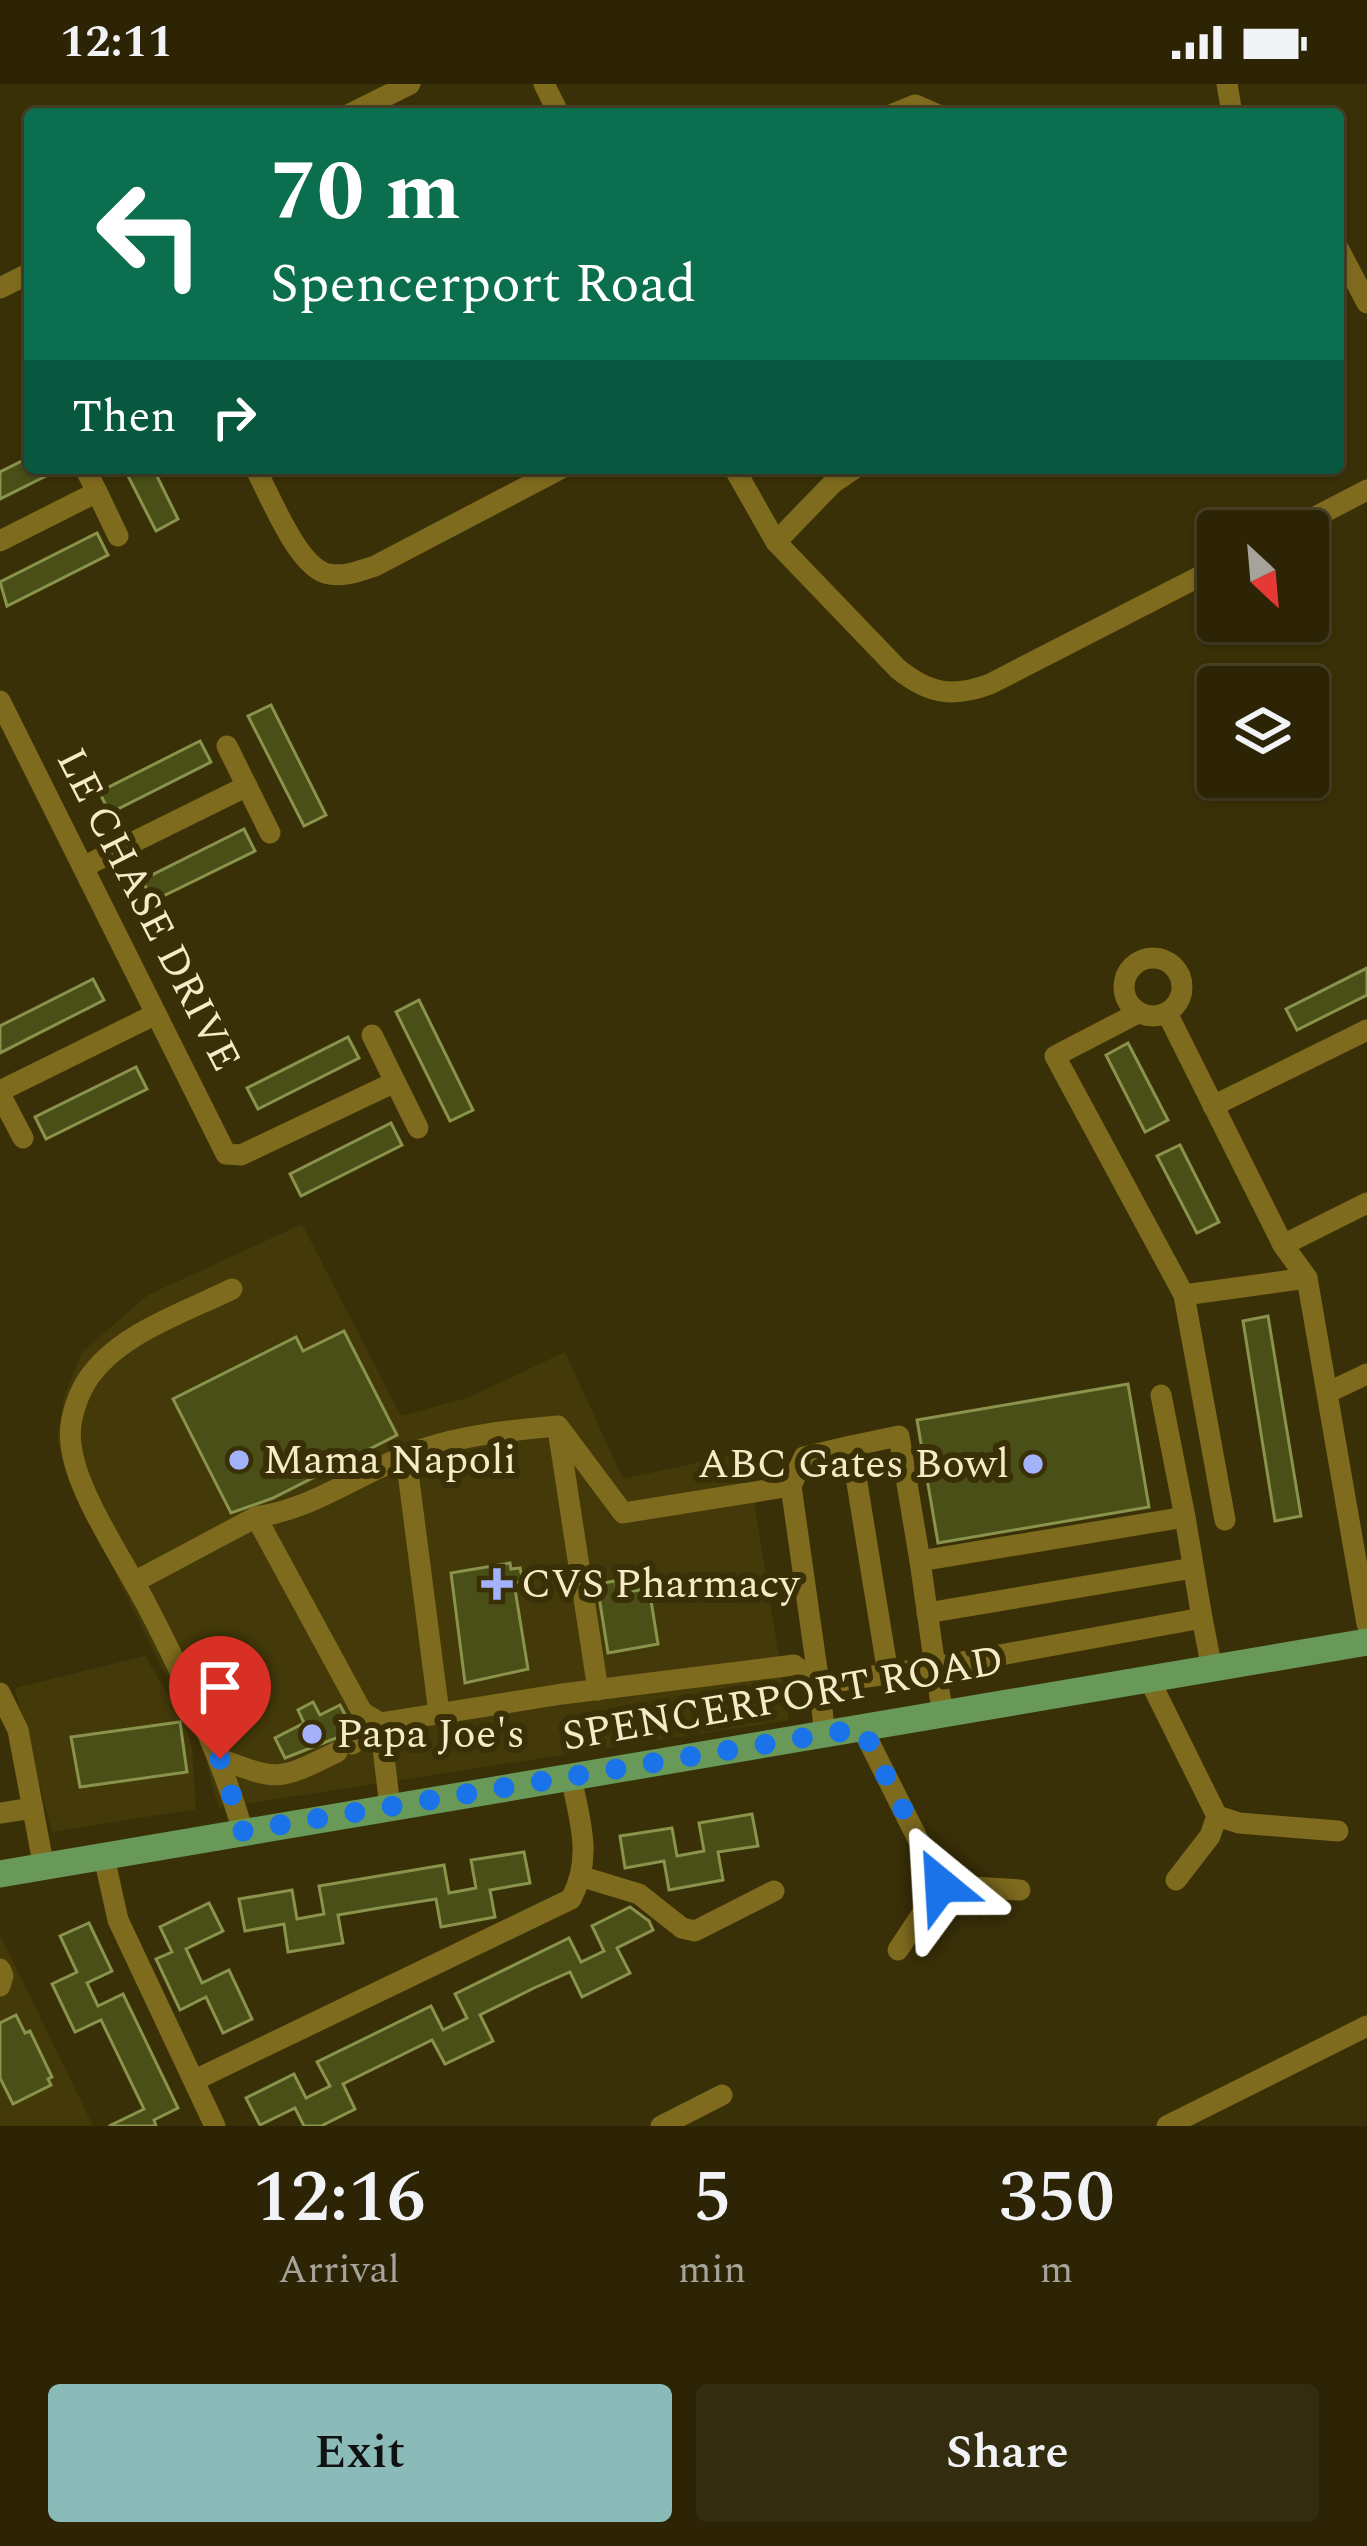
<!DOCTYPE html>
<style>
body{margin:0;font-family:Spectral,serif;background:#342c0f;color:#f1f3f6;height:100vh;display:flex;flex-direction:column;font-size:45px;white-space:nowrap}
*{box-sizing:border-box;margin:0}
p{font-size:39px;color:#a6a49a}
.icon{flex:none;width:66px;height:66px;fill:none;stroke:currentColor;stroke-width:2;stroke-linecap:round;stroke-linejoin:round}
.map{position:relative;height:2042px;overflow:hidden}
.drawer{display:flex;flex-direction:column;background:#2c2405;flex:1}
.drawer>*{flex:none}
.hud{position:absolute;left:24px;top:24px;width:1320px;height:366px;border-radius:12px;box-shadow:0 3px 9px #0004,0 0 0 3px #484127;background:#0b6e4f;color:#fff;overflow:hidden}
.needle{width:78px;rotate:154deg}
.controls{position:absolute;left:1197px;top:426px;display:grid;gap:24px}
.controls a{display:grid;place-items:center;width:132px;height:132px;border-radius:12px;background:#2c2405;box-shadow:0 3px 9px #0004,0 0 0 3px #484127;font-size:60px}
.pin{position:absolute;display:grid;place-items:center;width:102px;height:102px;color:#fff;margin:-123px -51px;border-radius:50% 50% 50% 0;rotate:-45deg;box-shadow:0 0 12px #0007}
.pin .icon{rotate:45deg}
.me{position:absolute;width:132px;margin:-66px;rotate:333deg;stroke-linejoin:round;filter:drop-shadow(0 0 9px #0008)}
.turn{display:flex;align-items:center;gap:42px;height:252px;padding:0 48px;font-size:54px}
.turn .icon{width:156px;height:156px;stroke-width:2.5}
.turn b{display:block;font-size:84px;line-height:102px}
.then{display:flex;align-items:center;height:114px;padding:0 48px;background:#0003;gap:24px;font-size:45px}
.eta{display:flex;justify-content:space-evenly;align-items:center;height:204px;text-align:center}
.eta b{font-size:72px;font-weight:600;line-height:84px}
.button{display:flex;gap:24px;margin-top:auto;padding:24px 48px}
.button a{flex:1;height:138px;border-radius:12px;background:#8bbbb9;color:#111;font-size:48px;font-weight:600;line-height:138px;text-align:center}
.button a+a{background:#342c0f;color:#f1f3f6}
.status{display:flex;justify-content:space-between;align-items:center;height:84px;padding:0 60px;background:#2c2405;direction:ltr}
.status svg{height:33px;fill:currentColor}
.map>svg:first-child{display:block}
.built{fill:#443909}
.building{fill:#494f17;stroke:#89934b;stroke-width:3}
.lines{fill:none;stroke-linecap:round;stroke-linejoin:round}
.minor{stroke:#7e6b1d;stroke-width:21}
.major{stroke:#689958;stroke-width:27}
.route{stroke:#1a73e8;stroke-width:21;stroke-dasharray:0 37.8}
.poi-dot{fill:#a4b2fc;stroke:#3a3007;stroke-width:4.5}
.labels{text-anchor:middle;dominant-baseline:central;stroke-width:12;stroke-linejoin:round;paint-order:stroke}
.street-label{font-size:42px;fill:#f5ebc7;stroke:#3a3007}
.poi-label{font-size:42px;fill:#f5ebc7;stroke:#3a3007;text-anchor:start}
</style>
<div class="status"><b>12:11</b><svg viewBox="0 0 49 12"><path d="M0 12V9h3v3zM5 12V6h3v6zM10 12V3h3v9zM15 12V0h3v12zM26 1h20v11H26zM47 4h2v5h-2z"/></svg></div>
<div class="map">
<svg width="1367" height="2042" viewBox="0 0 1367 2042">
<rect width="100%" height="100%" fill="#3a3007"/>
<!-- built -->
<g class="built">
<polygon points="302,1140 401,1332 470,1313 565,1268 623,1395 746,1368 789,1636 219,1724 203,1667 69,1395 57,1356 64,1313 82,1268 148,1211"/>
<polygon points="145,1572 183,1636 192,1664 196,1725 52,1748 15,1604"/>
<polygon points="0,1851 93,2042 0,2042"/>
</g>
<!-- building -->
<g class="building">
<polygon points="30,373 30,384 62,384 0,415 0,388"/>
<polygon points="124,384 153,384 178,435 156,447"/>
<polygon points="97,449 108,471 7,522 0,498"/>
<polygon points="271,621 326,731 304,742 248,632"/>
<polygon points="200,657 211,678 110,729 99,708"/>
<polygon points="244,745 255,767 153,817 142,796"/>
<polygon points="1367,884 1367,911 1297,946 1286,925"/>
<polygon points="93,895 104,916 0,969 0,942"/>
<polygon points="419,916 473,1026 450,1037 396,928"/>
<polygon points="348,953 359,974 258,1025 247,1004"/>
<polygon points="1128,959 1168,1036 1145,1048 1106,971"/>
<polygon points="136,983 147,1005 46,1055 35,1033"/>
<polygon points="391,1039 402,1061 301,1112 290,1090"/>
<polygon points="1180,1061 1219,1138 1197,1149 1157,1072"/>
<polygon points="1268,1232 1301,1432 1275,1437 1243,1237"/>
<polygon points="344,1247 397,1351 273,1414 231,1429 173,1315 296,1253 303,1267"/>
<polygon points="1128,1300 1149,1423 938,1459 917,1336"/>
<polygon points="510,1479 511,1485 520,1484 523,1497 514,1499 528,1585 465,1599 451,1489"/>
<polygon points="615,1497 617,1510 649,1504 658,1560 608,1569 597,1500"/>
<polygon points="313,1618 320,1631 340,1621 351,1642 339,1653 285,1674 275,1654 304,1639 298,1626"/>
<polygon points="180,1638 187,1688 80,1703 71,1653"/>
<polygon points="752,1730 758,1762 718,1768 723,1796 669,1806 664,1777 625,1784 620,1752 672,1744 677,1772 704,1767 699,1739"/>
<polygon points="524,1768 530,1799 490,1806 495,1833 441,1843 436,1815 385,1823 338,1831 343,1859 288,1868 284,1840 245,1847 239,1815 292,1806 297,1835 324,1830 319,1802 444,1781 449,1809 476,1804 471,1776"/>
<polygon points="209,1819 223,1847 186,1865 202,1899 229,1886 252,1935 223,1949 206,1913 180,1926 156,1875 172,1868 160,1843"/>
<polygon points="630,1823 649,1837 653,1846 617,1864 630,1889 582,1913 570,1888 534,1904 480,1931 493,1957 445,1980 432,1956 343,2000 355,2025 321,2042 304,2042 295,2024 260,2041 246,2014 294,1990 306,2014 330,2002 317,1978 431,1922 443,1946 467,1934 455,1910 569,1854 581,1878 604,1867 592,1842"/>
<polygon points="89,1839 112,1887 87,1899 98,1922 123,1910 178,2024 154,2036 156,2042 109,2042 144,2025 101,1936 75,1948 52,1900 77,1888 60,1852"/>
<polygon points="16,1931 25,1949 30,1947 52,1993 48,1995 51,2001 13,2020 0,1994 0,1939"/>
</g>
<g class="lines">
<!-- minor -->
<g class="minor">
<polyline points="544,0 559,30"/>
<polyline points="1227,0 1232,30"/>
<polyline points="350,30 410,0"/>
<polyline points="893,30 915,21 936,30"/>
<polyline points="1338,164 1367,219"/>
<polyline points="0,204 30,189"/>
<polyline points="85,384 97,408"/>
<path d="M255 384C270 411 298 485 329 490 345 493 359 487 375 482L562 384"/>
<path d="M734 384 776 458 898 585C929 610 953 614 990 600L1218 483"/>
<polyline points="1288,447 1367,406"/>
<polyline points="0,457 97,408 118,452"/>
<polyline points="776,458 833,399 855,384"/>
<polyline points="0,617 226,1070 241,1071 395,998"/>
<polyline points="227,662 270,749"/>
<polyline points="83,783 247,702"/>
<circle cx="1153" cy="903" r="29"/>
<polyline points="1138,929 1055,972 1184,1211"/>
<polyline points="1167,929 1283,1161 1307,1194 1367,1540"/>
<polyline points="372,951 418,1044"/>
<polyline points="0,1007 156,930"/>
<polyline points="0,1010 23,1054"/>
<polyline points="1213,1022 1367,946"/>
<polyline points="1283,1161 1367,1119"/>
<path d="M232 1205C184 1229 116 1250 86 1298 76 1315 68 1340 71 1360 75 1406 123 1476 145 1518 184 1592 219 1667 243 1747"/>
<polyline points="1329,1308 1367,1290"/>
<polyline points="1161,1311 1185,1433"/>
<polyline points="558,1345 598,1606"/>
<polyline points="406,1373 439,1629"/>
<polyline points="791,1402 804,1373 851,1362"/>
<path d="M256 1433C315 1425 364 1386 420 1366 463 1351 512 1346 558 1342L623 1429 791 1402 819 1600"/>
<polyline points="1225,1436 1184,1211 1307,1194"/>
<polyline points="134,1498 256,1433 362,1628 380,1639 352,1660"/>
<polyline points="927,1529 1193,1484"/>
<polyline points="888,1590 851,1362 899,1352 920,1477"/>
<polyline points="1149,1595 1217,1732 1210,1752 1176,1796"/>
<polyline points="0,1609 18,1646 44,1784"/>
<polyline points="943,1631 935,1583 1202,1534 1212,1585"/>
<polyline points="862,1644 941,1801 1020,1806"/>
<polyline points="825,1651 819,1600 935,1583 920,1477 1185,1433 1202,1534"/>
<path d="M220 1675C281 1698 279 1696 337 1668"/>
<polyline points="390,1723 380,1639 562,1610 794,1581 819,1600"/>
<polyline points="0,1729 33,1724"/>
<polyline points="1217,1732 1239,1739 1338,1747"/>
<polyline points="104,1773 118,1836 215,2042"/>
<polyline points="583,1793 639,1810 682,1844 695,1847 774,1807"/>
<polyline points="898,1866 941,1801"/>
<polyline points="0,1885 3,1892 0,1902"/>
<path d="M195 1996 571 1815C593 1774 580 1737 571 1693"/>
<polyline points="661,2042 722,2011"/>
<polyline points="1167,2042 1367,1942"/>
</g>
<!-- major -->
<polyline class="major" points="0,1790 1367,1558"/>
</g>
<g class="lines">
<!-- route -->
<polyline class="route" points="220,1675 243,1747 862,1644 941,1801"/>
</g>
<!-- markers -->
<g class="poi-dot">
<circle cx="239" cy="1376" r="12"/>
<circle cx="1033" cy="1380" r="12"/>
<path d="M491 1482h12v12h12v12h-12v12h-12v-12h-12v-12h12z"/>
<circle cx="312" cy="1650" r="12"/>
</g>
<g class="labels">
<!-- street labels -->
<g class="street-label">
<text transform="translate(148 826) rotate(63)">LE CHASE DRIVE</text>
<text transform="translate(783 1615) rotate(-10)">SPENCERPORT ROAD</text>
</g>
<!-- poi labels -->
<g class="poi-label">
<text x="263" y="1376">Mama Napoli</text>
<text x="1009" y="1380" text-anchor="end">ABC Gates Bowl</text>
<text x="521" y="1500">CVS Pharmacy</text>
<text x="336" y="1650">Papa Joe's</text>
</g>
</g>
</svg>
<div class="controls">
<a><svg class="needle" viewBox="-14 -14 28 28"><path d="M0-13l5 13h-10z" fill="#e53935"/><path d="M0 13l5-13h-10z" fill="#a6a49a"/></svg></a>
<a><svg class="icon" aria-label="layers" viewBox="0 0 24 24"><path d="M12 4l9 5-9 5-9-5zM3 14l9 5 9-5"/></svg></a>
</div>
<div class="pin" style="left:220px;top:1675px;background:#d93025"><svg class="icon" aria-label="arrive" viewBox="0 0 24 24"><path d="M6 21V4h12l-3 4 3 4H6"/></svg></div>
<svg class="me" style="left:941px;top:1801px" viewBox="-20 -20 40 40"><path d="M0-17L14 15 0 8-14 15z" fill="#1a73e8" stroke="#fff" stroke-width="4"/></svg>
<div class="hud">
<div class="turn"><svg class="icon" aria-label="left" viewBox="0 0 24 24"><path d="M17 20v-9H6M10 6l-5 5 5 5"/></svg><div><b>70 m</b>Spencerport Road</div></div>
<div class="then">Then<svg class="icon" aria-label="right" viewBox="0 0 24 24"><path d="M7 20v-9h11M14 6l5 5-5 5"/></svg></div>
</div>
</div>
<section class="drawer">
<div class="eta">
<div><b>12:16</b><p>Arrival</p></div>
<div><b>5</b><p>min</p></div>
<div><b>350</b><p>m</p></div>
</div>
<div class="button"><a>Exit</a><a>Share</a></div>
</section>
